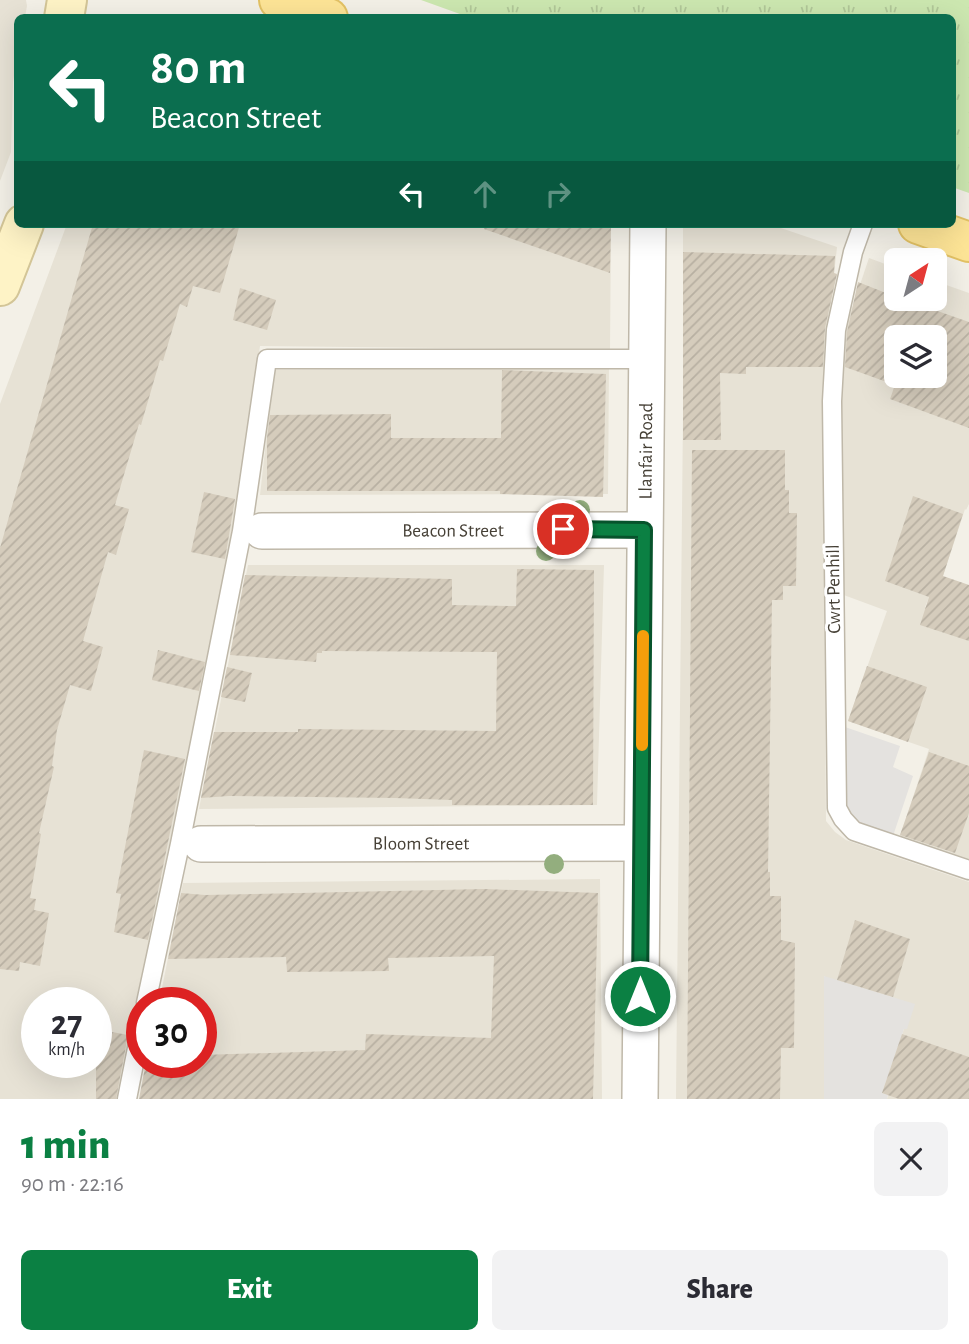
<!DOCTYPE html>
<meta charset="utf-8">
<style>
body{margin:0;font-family:"Alegreya Sans",sans-serif;background:#f2f2f3;color:#2b2b33;height:100vh;display:flex;flex-direction:column;font-size:26px;white-space:nowrap}
*{box-sizing:border-box;margin:0}
p{font-size:23px;color:#7c7c81}
.icon{flex:none;width:38px;height:38px;fill:none;stroke:currentColor;stroke-width:2;stroke-linecap:round;stroke-linejoin:round}
.map{position:relative;height:1099px;overflow:hidden}
.panel{display:flex;flex-direction:column;background:#fff;flex:1}
.panel>*{flex:none}
.hud{position:absolute;left:14px;top:14px;width:942px;height:214px;border-radius:10px;box-shadow:0 7px 28px #0002;background:#0b6e4f;color:#fff;overflow:hidden}
.needle{width:46px;rotate:36deg}
.buttons{position:absolute;left:884px;top:248px;display:grid;gap:14px}
.buttons a{display:grid;place-items:center;width:63px;height:63px;border-radius:10px;background:#fff;box-shadow:0 7px 28px #0002;font-size:35px}
.speed{position:absolute;left:21px;top:987px;display:flex;gap:14px;font-size:35px;font-weight:700;text-align:center}
.speed>*{display:grid;place-content:center;width:91px;height:91px;border-radius:50%;background:#fff;box-shadow:0 7px 28px #0002;line-height:1}
.speed small{font-size:18px;font-weight:400}
.speed .limit{border:10px solid #d22;background:#fff;color:#111}
.pin{position:absolute;display:grid;place-items:center;width:60px;height:60px;color:#fff;margin:-30px;border:4px solid #fff;border-radius:50%;box-shadow:0 2px 7px #0007}
.me{position:absolute;width:77px;margin:-38px;rotate:0deg;stroke-linejoin:round;filter:drop-shadow(0 0 5px #0008)}
.turn{display:flex;align-items:center;gap:24px;height:147px;padding:0 21px;font-size:32px}
.turn .icon{width:91px;height:91px;stroke-width:2.5}
.turn b{display:block;font-size:49px;line-height:60px}
.lanes{display:flex;align-items:center;height:66px;padding:0 21px;background:#0003;justify-content:center;gap:35px;direction:ltr}
.lanes .off{opacity:.35}
.round{display:grid;place-items:center;flex:none;width:74px;height:74px;border-radius:10px;background:#f2f2f3}
.head{display:flex;align-items:center;justify-content:space-between;height:119px;padding:0 21px}
h1{font-size:42px;font-weight:800;line-height:52px;color:#0b8043}
.cta{display:flex;gap:14px;margin-top:auto;padding:14px 21px}
.cta a{flex:1;height:80px;border-radius:10px;background:#0b8043;color:#fff;font-size:28px;font-weight:800;line-height:80px;text-align:center}
.cta a+a{background:#f2f2f3;color:#2b2b33}
.map>svg:first-child{display:block}
.residential{fill:#e7e2d5;fill-rule:evenodd}
.park{fill:url(#park-tufts)}
.parking{fill:#e4e2df}
.building{fill:url(#building-hatch);fill-rule:evenodd}
.lines{fill:none;stroke-linecap:round;stroke-linejoin:round}
.lane-casing{stroke:#bfb8a9;stroke-width:21}
.street-casing{stroke:#bfb8a9;stroke-width:38}
.secondary-casing{stroke:#d3c597;stroke-width:42}
.primary-casing{stroke:#e3c265;stroke-width:42}
.lane{stroke:#fff;stroke-width:18}
.street{stroke:#fff;stroke-width:35}
.secondary{stroke:#fef3c6;stroke-width:38}
.primary{stroke:#fde496;stroke-width:38}
.tree{fill:#93ae7e}
.route-casing{stroke:#07532c;stroke-width:18}
.route{stroke:#0b8043;stroke-width:12}
.slow{stroke:#f59e0b;stroke-width:12}
.labels{text-anchor:middle;dominant-baseline:central;stroke-width:6;stroke-linejoin:round;paint-order:stroke}
.street-label{font-size:19px;fill:#464036;stroke:#fff}
</style>
<div class="map">
<svg width="969" height="1099" viewBox="0 0 969 1099">
<defs>
<pattern id="park-tufts" width="24" height="20" patternUnits="userSpaceOnUse" patternTransform="scale(1.75)"><rect width="24" height="20" fill="#cce7b0"/><path d="M3 7l-1-3M5 7V3M7 7l1-3M15 17l-1-3M17 17v-4M19 17l1-3" fill="none" stroke="#b1c798"/></pattern>
<pattern id="building-hatch" width="6" height="6" patternUnits="userSpaceOnUse" patternTransform="scale(1.75)"><rect width="6" height="6" fill="#d5ccbc"/><path d="M-1 1l2-2M0 6l6-6M5 7l2-2" fill="none" stroke="#b8b0a2"/></pattern>
</defs>
<rect width="100%" height="100%" fill="#f3f0e7"/>
<!-- residential -->
<g class="residential">
<polygon points="0,0 26,0 27,6 25,17 18,18 17,57 13,82 11,152 0,181"/>
<path d="M67 224H611L610 350 260 346 223 587 121 1075 118 1099H0V404ZM37 1003H96V1062H37Z"/>
<polygon points="683,224 769,224 837,247 823,378 826,821 835,832 846,840 969,882 969,1099 887,1099 888,1095 882,1093 904,1029 824,976 824,1099 676,1099 683,415"/>
<path d="M869 258 896 268V299H934L935 281 969 293V504L966 510 965 509 935 600 929 597 925 607 969 585V862L899 839 929 749 848 721 887 611 841 594 840 404 844 332ZM896 338H934V376H896Z"/>
<polygon points="609,366 608,494 260,495 274,370"/>
<polygon points="248,565 604,565 597,805 199,809"/>
<polygon points="600,879 602,1099 140,1099 201,1062 201,1003 159,1003 183,883"/>
</g>
<!-- park -->
<polygon class="park" points="421,0 969,0 969,193 952,187 952,18 471,18"/>
<!-- parking -->
<g class="parking">
<polygon points="845,727 900,746 893,767 913,776 893,836 861,823 850,815 844,804"/>
<polygon points="824,976 915,1004 907,1029 904,1029 882,1093 888,1095 887,1099 824,1099"/>
</g>
<!-- building -->
<g class="building">
<polygon points="93,224 240,224 220,293 193,286 187,307 180,304 163,361 160,360 141,425 139,424 115,505 129,509 116,555 108,552 83,641 103,647 91,691 70,685 57,730 52,766 54,767 39,833 41,834 30,898 36,899 34,910 49,913 40,966 20,962 19,971 0,969 0,548"/>
<polygon points="485,224 611,224 610,273 484,229"/>
<polygon points="683,252 835,256 834,273 837,274 825,328 823,367 746,367 746,374 720,373 721,440 683,440"/>
<path d="M858 282 896 297V299H903L969 322V428L890 399 895 385 845 367 847 332ZM896 338H934V376H896Z"/>
<polygon points="240,288 276,300 267,330 233,320"/>
<polygon points="502,370 606,374 603,497 500,494 500,491 267,491 267,438 270,415 391,414 391,438 501,438"/>
<polygon points="692,450 785,450 785,490 789,490 789,513 797,513 796,586 783,586 783,600 772,600 768,872 770,872 770,896 781,896 781,940 795,943 794,1048 781,1048 780,1099 687,1099"/>
<polygon points="204,492 235,499 225,559 191,552"/>
<polygon points="913,496 963,514 943,576 969,585 969,641 920,625 929,597 885,581"/>
<polygon points="517,569 594,570 593,805 452,805 452,800 395,798 229,796 201,798 214,732 298,732 298,729 496,731 497,652 322,651 322,653 317,653 316,662 230,655 245,575 452,579 452,605 516,606"/>
<polygon points="158,650 205,662 199,691 152,680"/>
<polygon points="867,666 927,687 908,742 848,721"/>
<polygon points="227,667 252,673 245,702 221,697"/>
<polygon points="144,750 185,759 148,940 114,932 121,894 116,893"/>
<polygon points="929,752 969,766 969,813 955,853 900,835"/>
<polygon points="484,889 598,893 593,1099 139,1099 146,1062 201,1062 201,1055 365,1050 366,1034 491,1038 494,956 388,958 389,971 287,972 286,957 168,959 181,893 205,895"/>
<polygon points="855,920 910,939 893,997 837,980"/>
<polygon points="96,1029 128,1035 116,1099 96,1099"/>
<polygon points="902,1034 969,1057 969,1099 899,1099 882,1093"/>
</g>
<g class="lines">
<defs>
<g id="lane">
<polyline points="863,224 853,252 836,330 832,401 837,808 843,819 854,831 969,870"/>
<polyline points="146,1003 180,844 242,531 267,359 646,359"/>
<polyline points="127,1099 142,1023"/>
</g>
<g id="street">
<path id="s1" d="M262 531 644 530"/>
<path id="s2" d="M201 844 641 843"/>
<path id="s3" d="M640 1099 648 224"/>
</g>
<g id="secondary">
<polyline points="64,18 67,0"/>
<polyline points="0,286 24,224"/>
</g>
<g id="primary">
<polyline points="279,0 328,18"/>
<polyline points="918,224 969,242"/>
</g>
</defs>
<!-- lane casing -->
<use href="#lane" class="lane-casing"/>
<!-- street casing -->
<use href="#street" class="street-casing"/>
<!-- secondary casing -->
<use href="#secondary" class="secondary-casing"/>
<!-- primary casing -->
<use href="#primary" class="primary-casing"/>
<!-- lane -->
<use href="#lane" class="lane"/>
<!-- street -->
<use href="#street" class="street"/>
<!-- secondary -->
<use href="#secondary" class="secondary"/>
<!-- primary -->
<use href="#primary" class="primary"/>
</g>
<!-- trees -->
<g class="tree">
<circle cx="580" cy="510" r="10"/>
<circle cx="546" cy="551" r="10"/>
<circle cx="554" cy="864" r="10"/>
</g>
<g class="lines">
<defs>
<polyline id="route" points="563,529 644,530 640,996"/>
</defs>
<!-- route casing -->
<use href="#route" class="route-casing"/>
<!-- route -->
<use href="#route" class="route"/>
<!-- slow -->
<polyline class="slow" points="642,745 643,636"/>
</g>
<g class="labels">
<!-- street labels -->
<g class="street-label">
<text stroke="none"><textPath href="#s3" startOffset="648">Llanfair Road</textPath></text>
<text stroke="none"><textPath href="#s1" startOffset="191">Beacon Street</textPath></text>
<text transform="translate(834 589) rotate(-91)">Cwrt Penhill</text>
<text stroke="none"><textPath href="#s2" startOffset="220">Bloom Street</textPath></text>
</g>
</g>
</svg>
<div class="buttons">
<a><svg class="needle" viewBox="-14 -14 28 28"><path d="M0-13l5 13h-10z" fill="#e53935"/><path d="M0 13l5-13h-10z" fill="#7c7c81"/></svg></a>
<a><svg class="icon" aria-label="layers" viewBox="0 0 24 24"><path d="M12 4l9 5-9 5-9-5zM3 14l9 5 9-5"/></svg></a>
</div>
<div class="speed"><div>27<small>km/h</small></div><div class="limit">30</div></div>
<div class="pin" style="left:563px;top:529px;background:#d93025"><svg class="icon" aria-label="arrive" viewBox="0 0 24 24"><path d="M6 21V4h12l-3 4 3 4H6"/></svg></div>
<svg class="me" style="left:640px;top:996px" viewBox="-20 -20 40 40"><circle r="17" fill="#0b8043" stroke="#fff" stroke-width="3"/><path d="M0-11L8 9 0 5-8 9z" fill="#fff"/></svg>
<div class="hud">
<div class="turn"><svg class="icon" aria-label="left" viewBox="0 0 24 24"><path d="M17 20v-9H6M10 6l-5 5 5 5"/></svg><div><b>80 m</b>Beacon Street</div></div>
<div class="lanes"><svg class="icon" aria-label="left" viewBox="0 0 24 24"><path d="M17 20v-9H6M10 6l-5 5 5 5"/></svg><svg class="icon off" aria-label="ahead" viewBox="0 0 24 24"><path d="M12 20V5M6 11l6-6 6 6"/></svg><svg class="icon off" aria-label="right" viewBox="0 0 24 24"><path d="M7 20v-9h11M14 6l5 5-5 5"/></svg></div>
</div>
</div>
<section class="panel">
<div class="head"><div><h1>1 min</h1><p>90 m · 22:16</p></div><a class="round"><svg class="icon" aria-label="close" viewBox="0 0 24 24"><path d="M6 6l12 12M18 6L6 18"/></svg></a></div>
<div class="cta"><a>Exit</a><a>Share</a></div>
</section>
